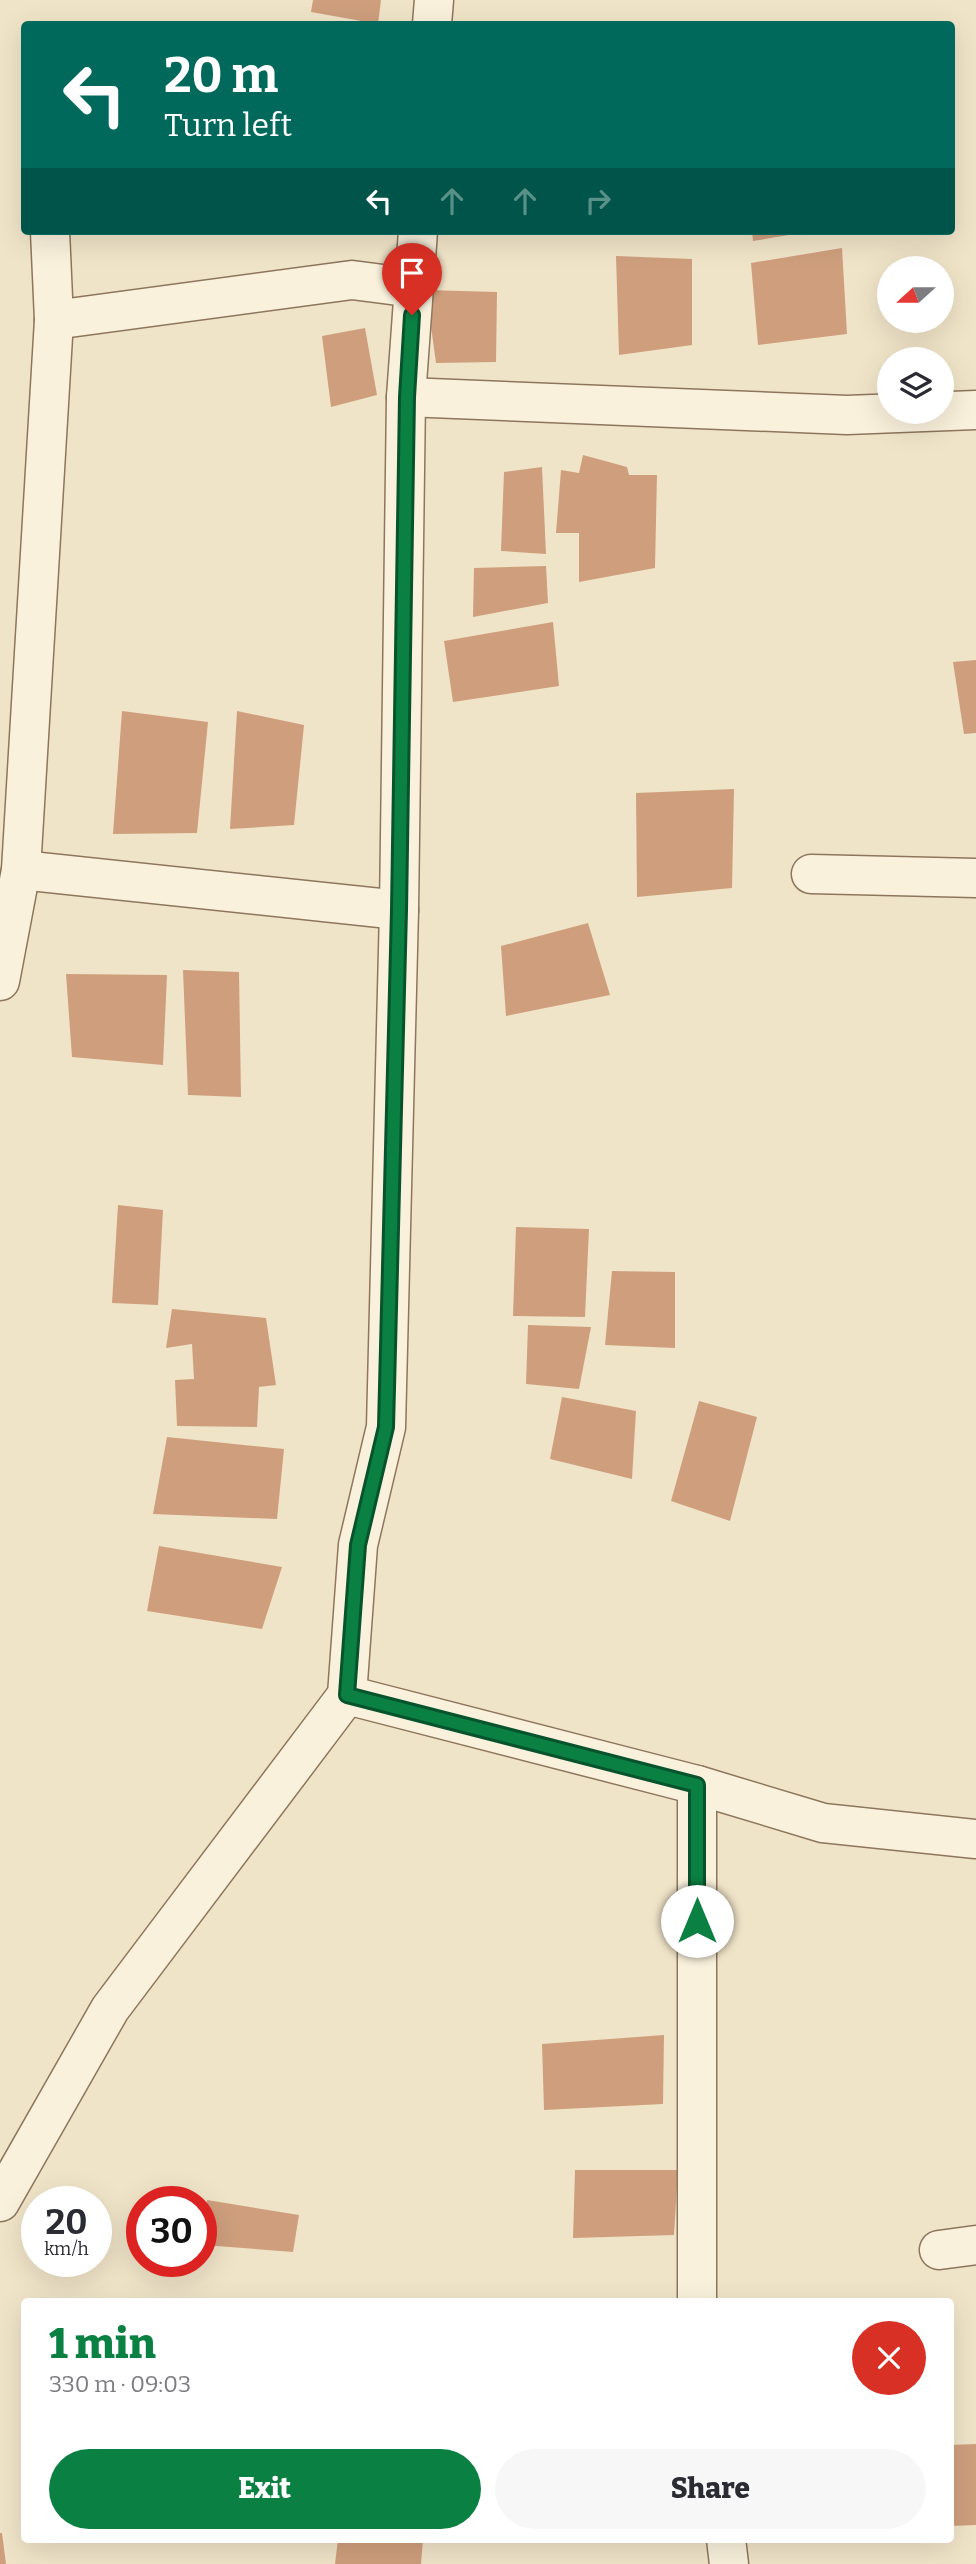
<!DOCTYPE html>
<meta charset="utf-8">
<style>
body{margin:0;font-family:Bitter,serif;background:#f7f7f7;color:#2b2b33;height:100vh;display:flex;flex-direction:column;font-size:26px;white-space:nowrap}
*{box-sizing:border-box;margin:0}
p{font-size:23px;color:#7c7c81}
.icon{flex:none;width:38px;height:38px;fill:none;stroke:currentColor;stroke-width:2;stroke-linecap:round;stroke-linejoin:round}
.map{position:relative;flex:1;overflow:hidden}
.sheet{position:absolute;left:21px;top:2298px;width:933px;height:245px;display:flex;flex-direction:column;background:#fff;border-radius:7px;box-shadow:0 7px 28px #0002}
.sheet>*{flex:none}
.guide{position:absolute;left:21px;top:21px;width:934px;height:214px;border-radius:7px;box-shadow:0 7px 28px #0002;background:#00695c;color:#fff;overflow:hidden}
.needle{width:46px;rotate:249deg}
.buttons{position:absolute;left:877px;top:256px;display:grid;gap:14px}
.buttons a{display:grid;place-items:center;width:77px;height:77px;border-radius:50%;background:#fff;box-shadow:0 7px 28px #0002;font-size:35px}
.speed{position:absolute;left:21px;top:2186px;display:flex;gap:14px;font-size:35px;font-weight:700;text-align:center}
.speed>*{display:grid;place-content:center;width:91px;height:91px;border-radius:50%;background:#fff;box-shadow:0 7px 28px #0002;line-height:1}
.speed small{font-size:18px;font-weight:400}
.speed .limit{border:10px solid #d22;background:#fff;color:#111}
.pin{position:absolute;display:grid;place-items:center;width:60px;height:60px;color:#fff;margin:-72px -30px;border-radius:50% 50% 50% 0;rotate:-45deg;box-shadow:0 0 7px #0007}
.pin .icon{rotate:45deg}
.me{position:absolute;width:77px;margin:-38px;rotate:0deg;stroke-linejoin:round;filter:drop-shadow(0 0 5px #0008)}
.turn{display:flex;align-items:center;gap:24px;height:147px;padding:0 28px;font-size:32px}
.turn .icon{width:91px;height:91px;stroke-width:2.5}
.turn b{display:block;font-size:49px;line-height:60px}
.lanes{display:flex;align-items:center;height:66px;padding:0 28px;background:#0003;justify-content:center;gap:35px;direction:ltr}
.lanes .off{opacity:.35}
.round{display:grid;place-items:center;flex:none;width:74px;height:74px;border-radius:37px;background:#f7f7f7}
.headline{display:flex;align-items:center;justify-content:space-between;height:119px;padding:0 28px}
h1{font-size:42px;font-weight:800;line-height:52px;color:#0b8043}
.primary-button{display:flex;gap:14px;margin-top:auto;padding:14px 28px}
.primary-button a{flex:1;height:80px;border-radius:42px;background:#0b8043;color:#fff;font-size:28px;font-weight:800;line-height:80px;text-align:center}
.primary-button a+a{background:#f7f7f7;color:#2b2b33}
.map>svg:first-child{display:block}
.building{fill:#cf9f7d}
.lines{fill:none;stroke-linecap:round;stroke-linejoin:round}
.street-casing{stroke:#8d765c;stroke-width:41}
.street{stroke:#faf1dc;stroke-width:38}
.route-casing{stroke:#07532c;stroke-width:18}
.route{stroke:#0b8043;stroke-width:12}
</style>
<div class="map">
<svg width="976" height="2564" viewBox="0 0 976 2564">
<rect width="100%" height="100%" fill="#f0e4c8"/>
<!-- building -->
<g class="building">
<polygon points="313,0 381,0 378,24 311,12"/>
<polygon points="752,231 806,231 806,232 753,241"/>
<polygon points="842,248 847,334 758,345 751,263"/>
<polygon points="616,256 692,259 692,345 619,355"/>
<polygon points="426,290 497,292 496,362 436,363"/>
<polygon points="365,328 377,395 331,407 322,336"/>
<polygon points="583,455 627,467 629,475 657,475 655,568 579,582 579,533 556,533 561,470 579,473"/>
<polygon points="542,467 546,554 501,551 504,472"/>
<polygon points="546,566 548,603 473,617 474,568"/>
<polygon points="553,622 559,686 453,702 444,641"/>
<polygon points="976,660 976,733 964,734 953,662"/>
<polygon points="122,711 208,722 197,833 113,834"/>
<polygon points="237,711 304,725 294,825 230,829"/>
<polygon points="734,789 732,888 637,897 636,793"/>
<polygon points="588,923 610,995 506,1016 501,946"/>
<polygon points="183,970 239,972 241,1097 188,1095"/>
<polygon points="66,974 167,975 163,1065 72,1057"/>
<polygon points="118,1205 163,1210 158,1305 112,1303"/>
<polygon points="516,1227 589,1229 585,1317 513,1316"/>
<polygon points="612,1271 675,1272 675,1348 605,1345"/>
<polygon points="172,1309 266,1318 276,1385 259,1387 257,1427 177,1426 175,1380 194,1379 192,1344 166,1348"/>
<polygon points="528,1325 591,1327 579,1389 526,1384"/>
<polygon points="562,1397 636,1411 632,1479 550,1459"/>
<polygon points="699,1401 757,1417 730,1521 671,1501"/>
<polygon points="167,1437 284,1449 277,1519 153,1514"/>
<polygon points="159,1546 282,1567 262,1629 147,1611"/>
<polygon points="664,2035 663,2104 544,2110 542,2044"/>
<polygon points="575,2170 678,2170 674,2235 573,2238"/>
<polygon points="207,2200 299,2215 293,2252 203,2245"/>
<polygon points="976,2444 976,2525 950,2526 950,2445"/>
<polygon points="0,2533 2,2533 6,2564 0,2564"/>
<polygon points="338,2539 423,2539 421,2564 335,2564"/>
</g>
<g class="lines">
<defs>
<g id="street">
<polyline points="432,24 434,0"/>
<polyline points="54,320 352,280 414,288"/>
<polyline points="406,397 847,415 976,410"/>
<polyline points="21,870 399,910"/>
<polyline points="811,874 976,878"/>
<polyline points="0,981 21,870 54,320 50,231"/>
<polyline points="347,1695 697,1785 823,1823 976,1839"/>
<polyline points="697,1785 697,2301"/>
<polyline points="0,2202 110,2009 347,1695 358,1545 386,1427 399,910 406,397 418,231"/>
<polyline points="939,2250 976,2245"/>
<polyline points="726,2539 729,2564"/>
</g>
</defs>
<!-- street casing -->
<use href="#street" class="street-casing"/>
<!-- street -->
<use href="#street" class="street"/>
</g>
<g class="lines">
<defs>
<polyline id="route" points="412,315 407,397 399,910 386,1427 358,1545 347,1695 697,1785 697,1921"/>
</defs>
<!-- route casing -->
<use href="#route" class="route-casing"/>
<!-- route -->
<use href="#route" class="route"/>
</g>
</svg>
<div class="buttons">
<a><svg class="needle" viewBox="-14 -14 28 28"><path d="M0-13l5 13h-10z" fill="#e53935"/><path d="M0 13l5-13h-10z" fill="#7c7c81"/></svg></a>
<a><svg class="icon" aria-label="layers" viewBox="0 0 24 24"><path d="M12 4l9 5-9 5-9-5zM3 14l9 5 9-5"/></svg></a>
</div>
<div class="speed"><div>20<small>km/h</small></div><div class="limit">30</div></div>
<div class="pin" style="left:412px;top:315px;background:#d93025"><svg class="icon" aria-label="arrive" viewBox="0 0 24 24"><path d="M6 21V4h12l-3 4 3 4H6"/></svg></div>
<svg class="me" style="left:697px;top:1921px" viewBox="-20 -20 40 40"><circle r="19" fill="#fff"/><path d="M0-13L10 11 0 6-10 11z" fill="#0b8043"/></svg>
<div class="guide">
<div class="turn"><svg class="icon" aria-label="left" viewBox="0 0 24 24"><path d="M17 20v-9H6M10 6l-5 5 5 5"/></svg><div><b>20 m</b>Turn left</div></div>
<div class="lanes"><svg class="icon" aria-label="left" viewBox="0 0 24 24"><path d="M17 20v-9H6M10 6l-5 5 5 5"/></svg><svg class="icon off" aria-label="ahead" viewBox="0 0 24 24"><path d="M12 20V5M6 11l6-6 6 6"/></svg><svg class="icon off" aria-label="ahead" viewBox="0 0 24 24"><path d="M12 20V5M6 11l6-6 6 6"/></svg><svg class="icon off" aria-label="right" viewBox="0 0 24 24"><path d="M7 20v-9h11M14 6l5 5-5 5"/></svg></div>
</div>
<section class="sheet">
<div class="headline"><div><h1>1 min</h1><p>330 m · 09:03</p></div><a class="round" style="background:#d93025;color:#fff"><svg class="icon" aria-label="close" viewBox="0 0 24 24"><path d="M6 6l12 12M18 6L6 18"/></svg></a></div>
<div class="primary-button"><a>Exit</a><a>Share</a></div>
</section>
</div>
